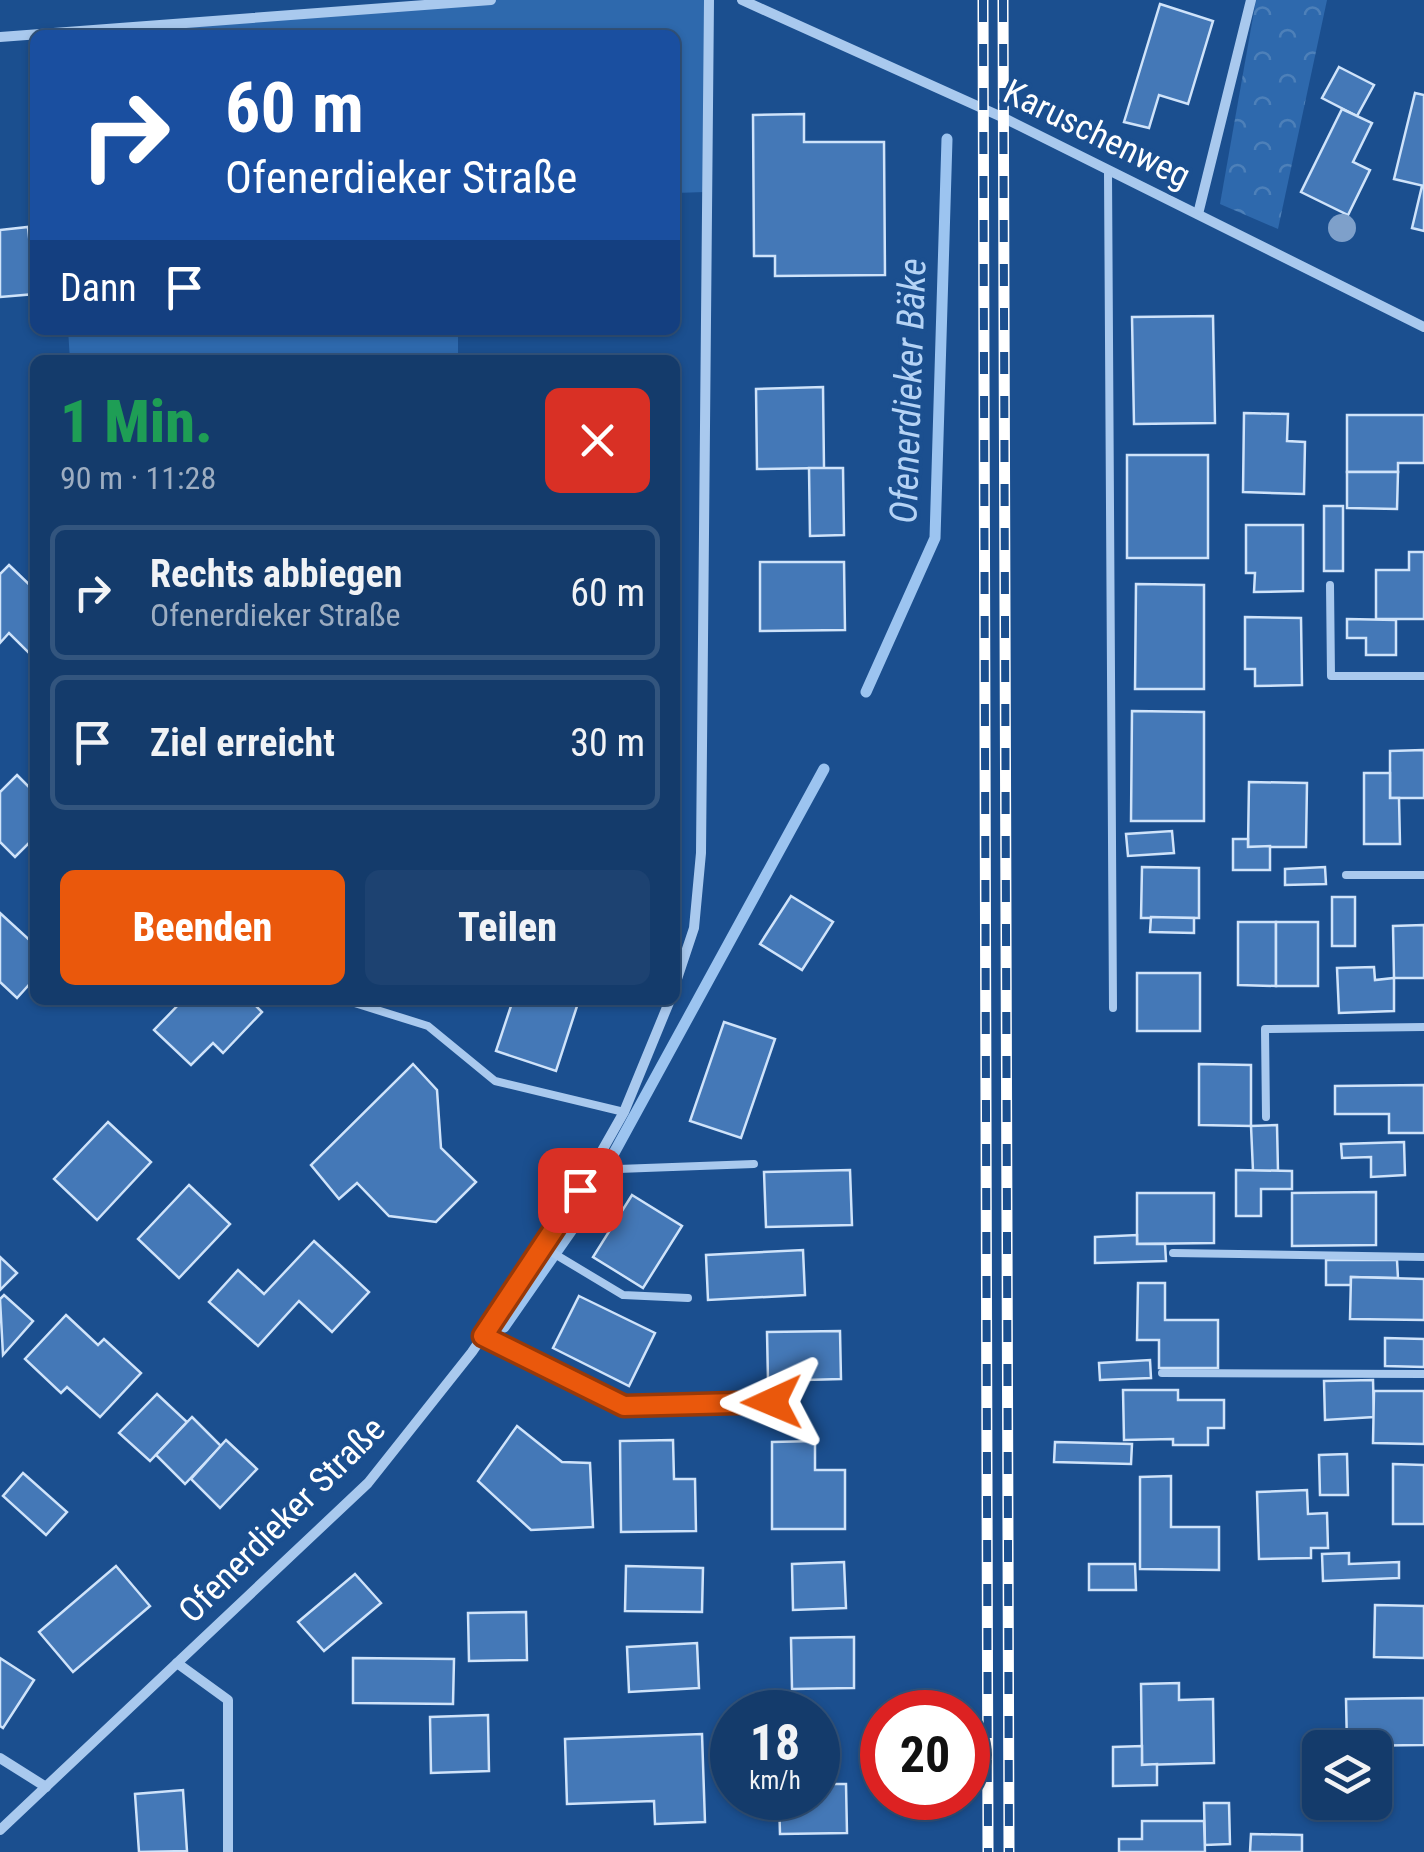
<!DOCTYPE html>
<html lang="de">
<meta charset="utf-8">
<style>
body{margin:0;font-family:"Roboto Condensed",sans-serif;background:#1d4271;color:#f1f3f6;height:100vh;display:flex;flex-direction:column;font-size:38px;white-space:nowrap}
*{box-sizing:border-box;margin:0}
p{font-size:32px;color:#9dadc1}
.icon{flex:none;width:55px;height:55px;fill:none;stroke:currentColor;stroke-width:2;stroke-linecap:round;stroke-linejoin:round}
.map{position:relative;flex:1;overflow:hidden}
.side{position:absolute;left:30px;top:355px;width:650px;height:650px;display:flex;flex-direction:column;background:#143b6b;border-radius:15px;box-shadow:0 2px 8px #0004,0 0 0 2px #33557e}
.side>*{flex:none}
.hud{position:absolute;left:30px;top:30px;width:650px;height:305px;border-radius:15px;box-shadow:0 2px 8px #0004,0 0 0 2px #33557e;background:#1a4fa0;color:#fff;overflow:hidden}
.tools{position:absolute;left:1302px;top:1730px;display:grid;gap:20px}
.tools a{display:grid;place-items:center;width:90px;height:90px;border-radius:15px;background:#143b6b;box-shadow:0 2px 8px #0004,0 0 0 2px #33557e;font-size:50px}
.speed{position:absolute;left:710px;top:1690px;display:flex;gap:20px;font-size:50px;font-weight:700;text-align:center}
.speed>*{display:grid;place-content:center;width:130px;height:130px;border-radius:50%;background:#143b6b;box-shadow:0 2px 8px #0004,0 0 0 2px #33557e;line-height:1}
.speed small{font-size:25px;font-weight:400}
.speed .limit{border:15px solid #d22;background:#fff;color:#111}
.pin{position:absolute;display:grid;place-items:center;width:85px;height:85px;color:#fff;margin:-42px;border-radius:20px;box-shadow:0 5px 15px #0006}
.me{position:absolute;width:110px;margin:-55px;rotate:269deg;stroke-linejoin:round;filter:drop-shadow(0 0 8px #0008)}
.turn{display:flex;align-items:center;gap:35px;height:210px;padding:0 30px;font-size:45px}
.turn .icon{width:130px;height:130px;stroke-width:2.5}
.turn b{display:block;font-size:70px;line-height:85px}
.then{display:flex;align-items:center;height:95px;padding:0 30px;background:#0003;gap:20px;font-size:38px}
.round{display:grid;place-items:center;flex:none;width:105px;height:105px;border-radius:15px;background:#1d4271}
.headline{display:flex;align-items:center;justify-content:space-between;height:170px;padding:0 30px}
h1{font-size:60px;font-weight:800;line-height:75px;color:#1e9e55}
.button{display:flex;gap:20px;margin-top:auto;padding:20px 30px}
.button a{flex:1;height:115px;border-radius:15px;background:#ea580c;color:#fff;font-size:40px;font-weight:800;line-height:115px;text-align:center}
.button a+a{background:#1d4271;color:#f1f3f6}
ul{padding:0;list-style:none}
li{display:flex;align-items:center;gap:30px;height:135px;margin:0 20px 15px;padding:0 10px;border:5px solid #33557e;border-radius:15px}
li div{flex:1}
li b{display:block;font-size:38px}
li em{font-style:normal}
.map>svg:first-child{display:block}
.grass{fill:#2e69ad}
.forest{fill:url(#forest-crowns)}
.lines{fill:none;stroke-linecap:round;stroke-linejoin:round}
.stream{stroke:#9cc4f0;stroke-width:11}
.building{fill:#4478b7;stroke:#cfe3fa;stroke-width:2.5}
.lane{stroke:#a9c9ee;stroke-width:8}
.street{stroke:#a9c9ee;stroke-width:10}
.rail-casing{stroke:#fff;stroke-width:11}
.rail{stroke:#1b4f8f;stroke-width:8;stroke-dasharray:22;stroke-linecap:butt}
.tree{fill:#7ea0ca}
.route-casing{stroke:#983908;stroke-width:25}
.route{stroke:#ea580c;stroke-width:18}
.labels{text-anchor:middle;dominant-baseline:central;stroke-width:8;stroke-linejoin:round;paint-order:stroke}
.street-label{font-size:35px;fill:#fff;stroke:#1b4f8f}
.water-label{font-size:38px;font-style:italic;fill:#b5d3f5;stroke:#1b4f8f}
</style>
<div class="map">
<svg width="1424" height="1852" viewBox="0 0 1424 1852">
<defs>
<pattern id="forest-crowns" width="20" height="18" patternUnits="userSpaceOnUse" patternTransform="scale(2.5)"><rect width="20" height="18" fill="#2e69ad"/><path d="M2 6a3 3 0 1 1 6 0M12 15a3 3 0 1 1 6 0" fill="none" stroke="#4d80b9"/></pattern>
</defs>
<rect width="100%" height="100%" fill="#1b4f8f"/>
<!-- grass -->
<g class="grass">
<polygon points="492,0 709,0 706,192 675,193 675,35 49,35"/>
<polygon points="68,330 458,330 458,360 70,360"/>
</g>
<!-- forest -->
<polygon class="forest" points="1256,0 1327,0 1278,229 1220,204"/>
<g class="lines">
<!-- stream -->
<g class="stream">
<polyline points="866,692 935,538 947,139"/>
<polyline points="504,1327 573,1228 824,769"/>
</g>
</g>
<!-- building -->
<g class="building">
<polygon points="1160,4 1213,21 1188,104 1159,95 1149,128 1124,122"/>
<polygon points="1339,67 1374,85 1357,116 1322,98"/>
<polygon points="1415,93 1424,95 1424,186 1394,179"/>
<polygon points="1342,109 1372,123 1353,162 1370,170 1348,215 1301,192"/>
<polygon points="804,114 804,142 884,142 885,275 775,276 775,256 754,256 753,115"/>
<polygon points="1422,186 1424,186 1424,231 1412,228"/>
<polygon points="28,227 35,294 0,297 0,230"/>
<polygon points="1213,316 1215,423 1134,424 1132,317"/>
<polygon points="823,387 824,468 757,469 756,389"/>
<polygon points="1244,413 1288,414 1287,441 1305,442 1304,494 1243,492"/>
<polygon points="1347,415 1424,415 1424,463 1398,463 1398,472 1347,472"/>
<rect x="1127" y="455" width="81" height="103"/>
<polygon points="809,468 843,468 844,535 810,536"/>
<polygon points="1347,472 1398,472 1397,509 1347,508"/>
<rect x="1324" y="506" width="19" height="65"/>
<polygon points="1246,525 1303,525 1303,591 1254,592 1255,573 1246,573"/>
<polygon points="1409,552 1424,552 1424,619 1376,619 1376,570 1409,570"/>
<polygon points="760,562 844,562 845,630 760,631"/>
<polygon points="9,565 35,590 35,644 28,652 9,633 0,643 0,574"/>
<polygon points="1136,584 1204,585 1204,689 1135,689"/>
<polygon points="1245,617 1301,618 1302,685 1255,686 1255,669 1245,669"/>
<polygon points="1347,619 1396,620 1396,655 1366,655 1366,638 1347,638"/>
<polygon points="1132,711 1204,712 1204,821 1131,821"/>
<polygon points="1424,750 1424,798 1390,798 1390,751"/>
<polygon points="1364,773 1390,773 1390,798 1399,798 1400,844 1364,844"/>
<polygon points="17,775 35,793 35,837 15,857 0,842 0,792"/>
<polygon points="1249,782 1307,783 1306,847 1248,847"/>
<polygon points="1172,831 1174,853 1128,856 1126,834"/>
<polygon points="1233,839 1248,839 1248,847 1270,846 1270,870 1233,870"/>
<polygon points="1142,867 1199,868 1199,918 1141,918"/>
<polygon points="1325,867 1326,884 1285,885 1285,869"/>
<polygon points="791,896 833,922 802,970 760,944"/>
<rect x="1332" y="897" width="23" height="49"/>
<polygon points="0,913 35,945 35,978 17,998 0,982"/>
<polygon points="1151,917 1194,918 1194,933 1150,932"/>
<polygon points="1238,922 1276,922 1276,986 1238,985"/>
<rect x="1276" y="922" width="42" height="64"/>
<polygon points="1424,925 1424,978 1394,978 1393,926"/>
<polygon points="1374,967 1375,980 1394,978 1394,1011 1339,1013 1337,968"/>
<rect x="1137" y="973" width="63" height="58"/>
<polygon points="183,1000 250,1000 262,1012 223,1053 213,1043 191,1065 154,1030"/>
<polygon points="513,1000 579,1000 556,1071 496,1051"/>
<polygon points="724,1022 775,1039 741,1138 690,1121"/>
<polygon points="413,1064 437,1090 441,1148 476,1182 436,1222 389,1216 357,1183 339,1199 311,1165"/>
<polygon points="1199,1064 1251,1065 1251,1126 1199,1125"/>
<polygon points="1424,1085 1424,1133 1389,1133 1389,1114 1335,1114 1335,1086"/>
<polygon points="108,1122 151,1162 97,1220 54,1179"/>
<polygon points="1277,1125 1278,1171 1253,1171 1251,1126"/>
<polygon points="1404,1142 1405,1175 1371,1177 1371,1157 1342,1158 1341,1144"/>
<polygon points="850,1170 852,1225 766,1227 764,1172"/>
<polygon points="1236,1170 1292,1171 1292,1189 1261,1189 1261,1216 1236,1216"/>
<polygon points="189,1185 230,1224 179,1278 138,1239"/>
<polygon points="1376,1192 1376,1245 1292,1246 1292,1193"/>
<polygon points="1137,1193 1214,1193 1214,1243 1137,1244"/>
<polygon points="632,1195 682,1226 643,1288 593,1257"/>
<polygon points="1137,1235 1137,1244 1165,1244 1166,1261 1095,1263 1095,1237"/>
<polygon points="314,1241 369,1292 332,1332 299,1301 258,1346 209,1302 238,1270 264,1294"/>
<polygon points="803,1250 805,1295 708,1300 706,1255"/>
<polygon points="0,1257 17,1273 0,1290"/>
<polygon points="1326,1260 1397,1260 1398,1278 1351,1277 1351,1285 1326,1285"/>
<polygon points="1351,1277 1424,1279 1424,1320 1350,1319"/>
<polygon points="1138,1283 1165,1283 1165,1320 1218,1320 1218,1368 1159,1368 1159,1340 1137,1340"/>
<polygon points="4,1295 33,1321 3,1355 0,1299"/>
<polygon points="579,1296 655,1333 629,1386 553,1348"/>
<polygon points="66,1315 98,1345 104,1339 141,1373 100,1417 67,1387 61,1393 25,1359"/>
<polygon points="840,1331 841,1379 768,1381 767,1332"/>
<polygon points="1385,1338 1424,1339 1424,1367 1385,1366"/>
<polygon points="1150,1360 1151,1378 1100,1380 1099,1363"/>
<polygon points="1373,1380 1374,1417 1325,1420 1324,1381"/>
<polygon points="1123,1390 1178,1390 1178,1400 1224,1400 1224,1428 1208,1428 1208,1445 1173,1445 1173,1439 1124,1440"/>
<polygon points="1374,1391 1424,1391 1424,1444 1373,1443"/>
<polygon points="157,1394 187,1422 150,1461 119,1433"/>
<polygon points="192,1417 221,1446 185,1484 156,1455"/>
<polygon points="517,1426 562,1462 590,1463 593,1527 531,1530 478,1481"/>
<polygon points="226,1440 257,1469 220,1508 191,1479"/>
<polygon points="673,1440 674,1479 695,1479 696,1531 621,1532 620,1441"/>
<polygon points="815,1441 815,1470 845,1470 845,1529 772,1529 772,1442"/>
<polygon points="1055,1442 1132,1444 1131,1464 1054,1462"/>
<polygon points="1347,1454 1348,1495 1320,1495 1319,1455"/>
<polygon points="1393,1464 1424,1465 1424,1524 1393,1524"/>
<polygon points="23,1473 67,1512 46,1535 3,1496"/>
<polygon points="1171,1476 1171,1527 1219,1527 1219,1570 1140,1569 1140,1477"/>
<polygon points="1307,1490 1308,1514 1327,1513 1328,1548 1311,1548 1311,1558 1259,1559 1257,1492"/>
<polygon points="1349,1553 1349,1564 1399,1562 1399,1578 1323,1581 1322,1554"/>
<polygon points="844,1562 846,1608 793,1610 792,1564"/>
<polygon points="1089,1564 1135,1564 1136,1590 1089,1590"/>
<polygon points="116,1566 150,1606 73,1672 39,1632"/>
<polygon points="626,1566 703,1568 702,1612 625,1611"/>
<polygon points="355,1574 381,1603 324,1651 298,1622"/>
<polygon points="1375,1605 1424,1606 1424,1658 1374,1657"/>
<polygon points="526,1612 527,1660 469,1661 468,1613"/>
<polygon points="854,1637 854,1688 792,1689 791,1638"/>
<polygon points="697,1643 699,1688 629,1692 627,1647"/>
<polygon points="0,1658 34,1680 3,1728 0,1726"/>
<polygon points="353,1658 454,1659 453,1704 353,1703"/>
<polygon points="1179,1683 1179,1700 1213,1699 1214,1763 1142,1765 1141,1684"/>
<polygon points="1424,1698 1424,1745 1347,1746 1346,1699"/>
<polygon points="488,1715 489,1771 431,1773 430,1717"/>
<polygon points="702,1734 705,1822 655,1824 654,1801 567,1804 565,1739"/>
<polygon points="1142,1746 1142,1765 1157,1764 1157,1785 1113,1786 1113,1747"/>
<polygon points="1385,1746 1386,1771 1375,1771 1375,1748 1335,1748"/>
<polygon points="818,1784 846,1784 847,1833 780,1834 779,1798 818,1798"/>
<polygon points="183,1790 187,1851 139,1852 135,1794"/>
<polygon points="1204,1803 1229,1803 1230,1844 1205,1845"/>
<polygon points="1142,1821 1204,1821 1205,1852 1119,1852 1119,1839 1142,1839"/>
<polygon points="1251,1834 1302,1835 1302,1852 1250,1852"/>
</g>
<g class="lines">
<!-- lane -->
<g class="lane">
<polyline points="1108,173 1113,1008"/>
<polyline points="1330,585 1331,676 1424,676"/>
<polyline points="1346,875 1424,875"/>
<polyline points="345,1000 428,1026 495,1081 624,1112"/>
<polyline points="1266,1117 1265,1029 1424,1027"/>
<polyline points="591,1170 754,1164"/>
<polyline points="543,1247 623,1295 688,1298"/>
<polyline points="1173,1253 1424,1257"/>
<polyline points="483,1336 624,1406 772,1402"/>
<polyline points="1162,1373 1424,1374"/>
</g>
<!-- street -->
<g class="street">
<polyline points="742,0 1004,118 1424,327"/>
<polyline points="0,37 491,0"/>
<polyline points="1198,214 1251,0"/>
<polyline points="675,985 694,928 701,853 709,0"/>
<polyline points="177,1663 228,1700 228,1852"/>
<polyline points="0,1758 46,1787"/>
<polyline points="0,1830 368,1483 472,1352 569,1209 624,1112 670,1000"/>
</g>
<defs>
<g id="rail">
<polyline points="983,0 988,1852"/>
<polyline points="1003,0 1009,1852"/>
</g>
</defs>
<!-- rail casing -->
<use href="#rail" class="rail-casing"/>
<!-- rail -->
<use href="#rail" class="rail"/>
</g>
<!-- trees -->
<circle class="tree" cx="1342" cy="228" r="14"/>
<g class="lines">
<defs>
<polyline id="route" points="580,1190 483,1336 624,1406 772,1402"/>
</defs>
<!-- route casing -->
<use href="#route" class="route-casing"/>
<!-- route -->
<use href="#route" class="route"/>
</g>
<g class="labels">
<!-- street labels -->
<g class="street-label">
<text transform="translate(1097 134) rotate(26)">Karuschenweg</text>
<text transform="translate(282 1520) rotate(-45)">Ofenerdieker Straße</text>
</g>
<!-- water labels -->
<g class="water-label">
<text transform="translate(908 391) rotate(-88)">Ofenerdieker Bäke</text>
</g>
</g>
</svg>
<div class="tools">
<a><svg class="icon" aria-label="layers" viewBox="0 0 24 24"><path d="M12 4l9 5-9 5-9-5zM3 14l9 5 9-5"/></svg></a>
</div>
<div class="speed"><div>18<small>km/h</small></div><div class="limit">20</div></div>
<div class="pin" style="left:580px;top:1190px;background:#d93025"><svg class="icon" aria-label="arrive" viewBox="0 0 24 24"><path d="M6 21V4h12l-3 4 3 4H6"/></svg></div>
<svg class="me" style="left:772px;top:1402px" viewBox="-20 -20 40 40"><path d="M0-17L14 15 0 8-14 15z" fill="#ea580c" stroke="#fff" stroke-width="4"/></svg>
<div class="hud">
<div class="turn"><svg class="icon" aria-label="right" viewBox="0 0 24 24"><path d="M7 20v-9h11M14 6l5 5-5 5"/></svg><div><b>60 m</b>Ofenerdieker Straße</div></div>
<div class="then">Dann<svg class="icon" aria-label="arrive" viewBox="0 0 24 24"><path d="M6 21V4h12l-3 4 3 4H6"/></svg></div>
</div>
<section class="side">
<div class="headline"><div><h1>1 Min.</h1><p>90 m · 11:28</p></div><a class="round" style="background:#d93025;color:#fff"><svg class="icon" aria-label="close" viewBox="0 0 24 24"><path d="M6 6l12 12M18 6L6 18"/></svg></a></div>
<ul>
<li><svg class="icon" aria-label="right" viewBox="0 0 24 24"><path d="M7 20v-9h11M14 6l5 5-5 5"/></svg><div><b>Rechts abbiegen</b><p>Ofenerdieker Straße</p></div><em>60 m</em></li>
<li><svg class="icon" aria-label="arrive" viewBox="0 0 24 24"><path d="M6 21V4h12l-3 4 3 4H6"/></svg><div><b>Ziel erreicht</b></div><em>30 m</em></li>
</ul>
<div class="button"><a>Beenden</a><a>Teilen</a></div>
</section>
</div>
